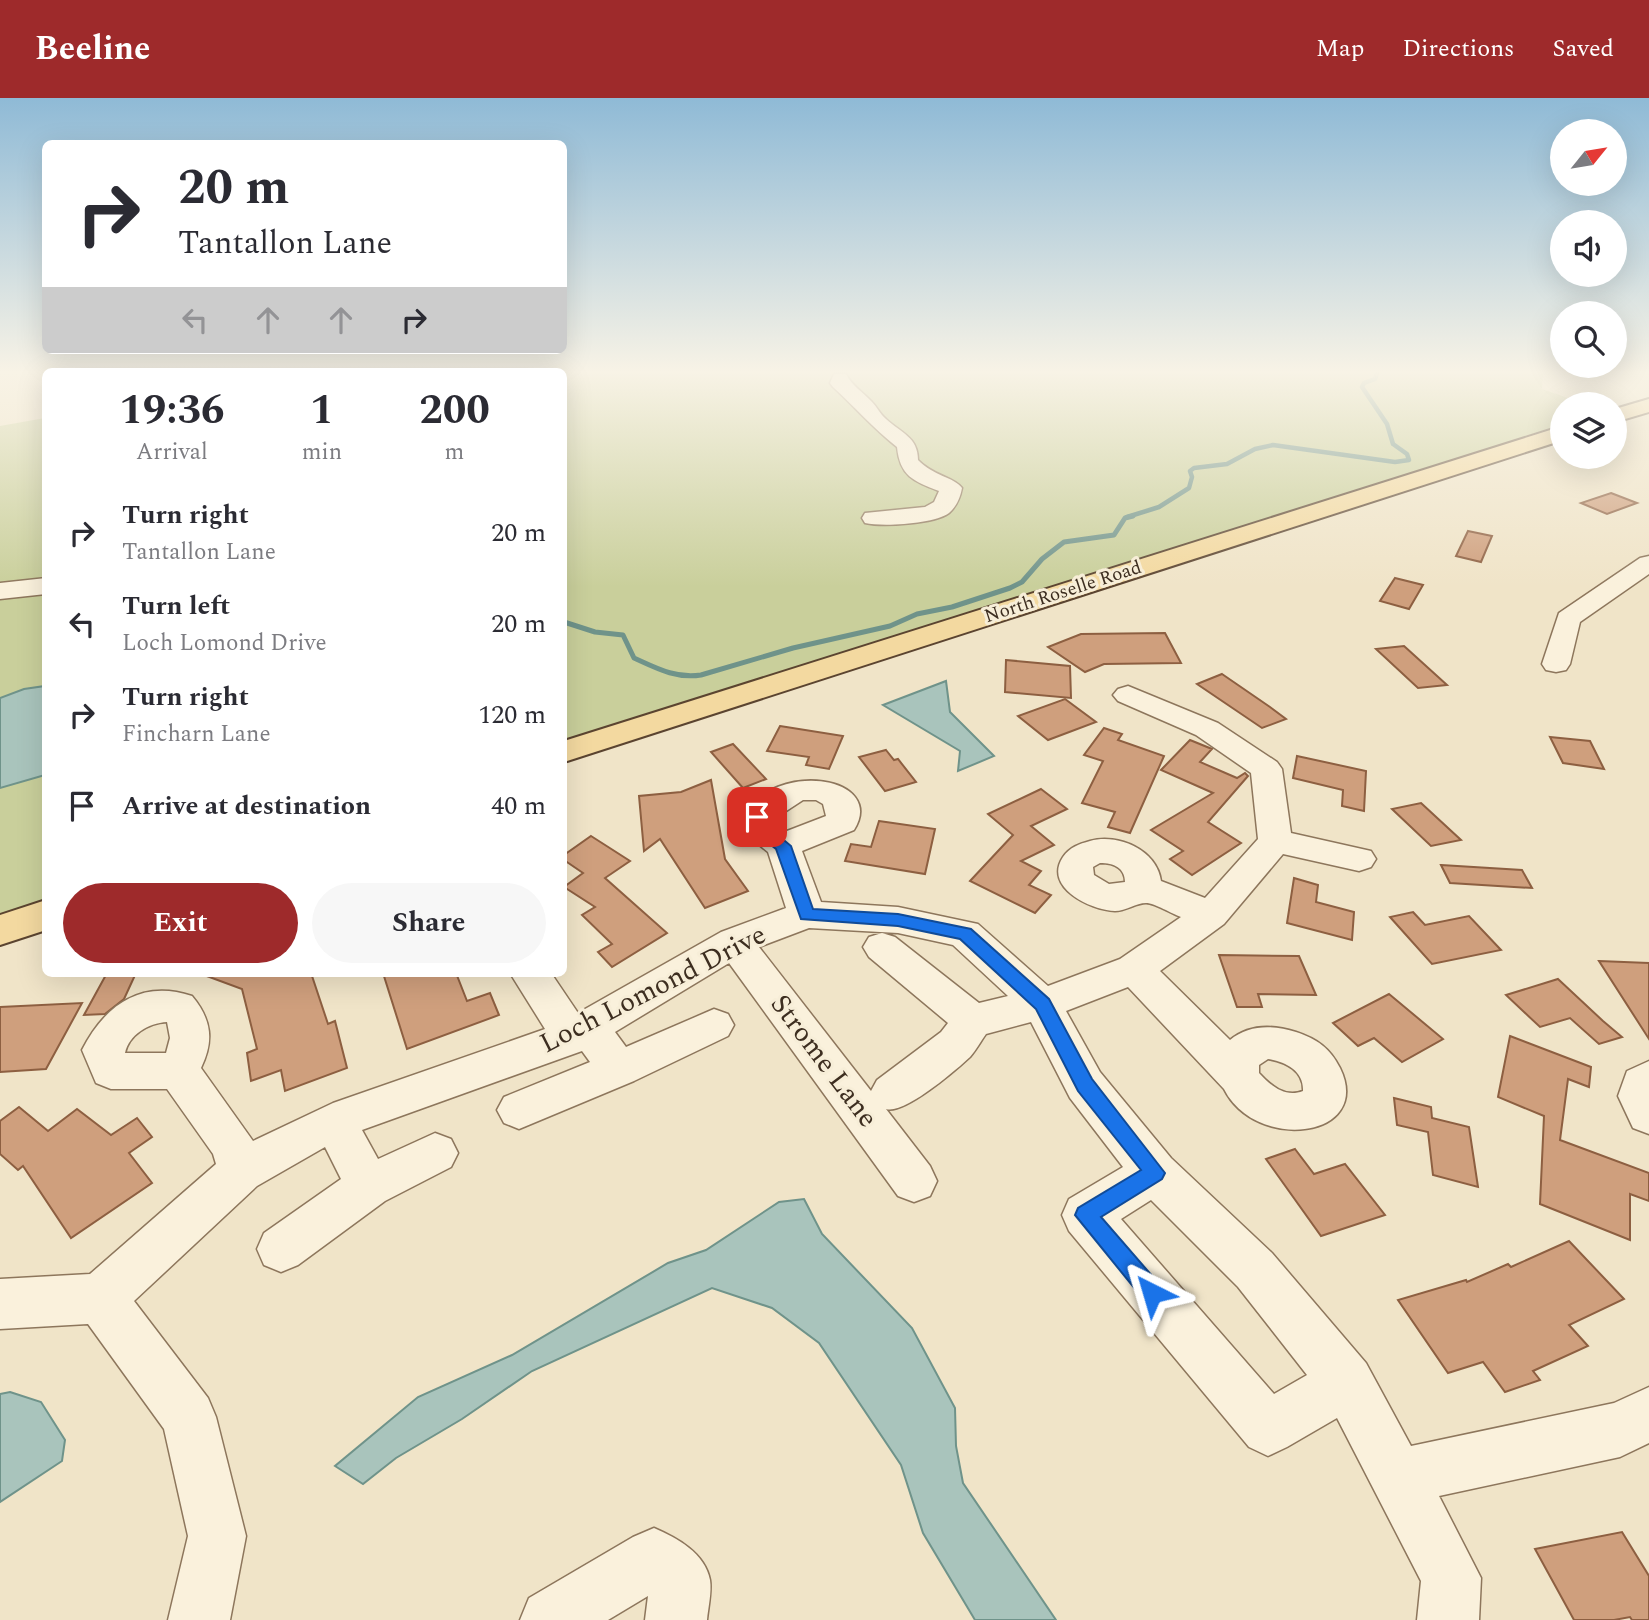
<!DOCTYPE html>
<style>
body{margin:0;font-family:Spectral,serif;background:#f7f7f7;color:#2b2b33;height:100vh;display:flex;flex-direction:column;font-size:26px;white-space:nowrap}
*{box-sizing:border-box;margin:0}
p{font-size:23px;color:#7c7c81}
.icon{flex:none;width:38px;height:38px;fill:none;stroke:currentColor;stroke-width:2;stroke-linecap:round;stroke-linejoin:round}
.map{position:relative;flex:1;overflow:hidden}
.sheet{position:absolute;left:42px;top:270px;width:525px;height:609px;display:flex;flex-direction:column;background:#fff;border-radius:10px;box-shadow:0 7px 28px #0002}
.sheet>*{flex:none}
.top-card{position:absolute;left:42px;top:42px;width:525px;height:214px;border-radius:10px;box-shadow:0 7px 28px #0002;background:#fff;color:#2b2b33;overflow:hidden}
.needle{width:46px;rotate:60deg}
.fabs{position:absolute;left:1550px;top:21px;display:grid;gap:14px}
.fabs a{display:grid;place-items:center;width:77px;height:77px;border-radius:50%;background:#fff;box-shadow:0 7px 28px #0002;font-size:35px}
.pin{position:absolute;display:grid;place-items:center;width:60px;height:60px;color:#fff;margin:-30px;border-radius:14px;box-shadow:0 4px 10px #0006}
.me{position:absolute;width:77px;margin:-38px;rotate:320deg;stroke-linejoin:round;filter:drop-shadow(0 0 5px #0008)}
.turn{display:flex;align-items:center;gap:24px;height:147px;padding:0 21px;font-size:32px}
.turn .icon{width:91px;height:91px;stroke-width:2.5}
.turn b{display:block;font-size:49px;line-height:60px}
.lanes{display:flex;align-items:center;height:66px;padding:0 21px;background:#0003;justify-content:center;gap:35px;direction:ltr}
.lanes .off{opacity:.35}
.eta{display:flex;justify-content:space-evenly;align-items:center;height:119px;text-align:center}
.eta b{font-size:42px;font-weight:700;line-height:49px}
.button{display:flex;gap:14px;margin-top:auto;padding:14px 21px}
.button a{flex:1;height:80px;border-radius:42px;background:#9e2a2b;color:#fff;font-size:28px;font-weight:700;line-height:80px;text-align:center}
.button a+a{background:#f7f7f7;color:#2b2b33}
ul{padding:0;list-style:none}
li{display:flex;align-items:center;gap:21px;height:91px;padding:0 21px}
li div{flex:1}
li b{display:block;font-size:26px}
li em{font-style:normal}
header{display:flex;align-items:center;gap:42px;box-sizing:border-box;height:98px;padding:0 35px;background:#9e2a2b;color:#fff}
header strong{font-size:33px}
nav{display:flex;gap:38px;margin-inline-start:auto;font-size:24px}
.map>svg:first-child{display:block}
.green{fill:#c9cf9b}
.water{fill:#a9c4bc;stroke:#6f938a;stroke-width:2}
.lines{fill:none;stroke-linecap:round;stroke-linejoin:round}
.stream-far1{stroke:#6f938a;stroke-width:4.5}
.stream{stroke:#6f938a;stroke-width:5}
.building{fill:#cf9f7d;stroke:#8d5f41;stroke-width:2}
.minor-casing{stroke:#8d765c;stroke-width:3}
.major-casing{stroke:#5b4430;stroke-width:4}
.minor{fill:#faf1dc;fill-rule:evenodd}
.major{fill:#f3d9a0;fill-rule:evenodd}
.route{fill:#1a73e8;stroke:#114b97;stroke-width:2}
.labels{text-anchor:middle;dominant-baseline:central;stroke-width:6;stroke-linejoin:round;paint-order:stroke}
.far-street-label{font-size:19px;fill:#3d2e20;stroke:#f7eed8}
.near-street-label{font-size:28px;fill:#3d2e20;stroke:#f7eed8}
</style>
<header>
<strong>Beeline</strong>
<nav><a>Map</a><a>Directions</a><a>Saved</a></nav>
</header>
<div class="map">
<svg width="1649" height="1522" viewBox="0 0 1649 1522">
<rect width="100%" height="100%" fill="#f0e4c8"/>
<!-- green -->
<g class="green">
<polygon points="564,275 1543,275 1542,291 1585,306 1563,306 1563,328 564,642"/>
<polygon points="45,320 45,805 0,820 0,328"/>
</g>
<!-- water -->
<g class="water">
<polygon points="946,583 950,614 994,658 958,673 960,653 883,607"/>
<polygon points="45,588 45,677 0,690 0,600 24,591"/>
<polygon points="804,1101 822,1136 912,1230 955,1310 956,1348 963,1385 1056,1522 975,1522 923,1435 901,1367 819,1245 772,1210 712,1190 532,1273 462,1321 396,1360 363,1386 335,1368 418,1299 512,1257 668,1165 706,1152 779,1104"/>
<polygon points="10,1294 41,1304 65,1342 62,1363 0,1404 0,1296"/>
</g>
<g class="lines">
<!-- stream-far1 -->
<polyline class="stream-far1" points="1127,419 1159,409 1189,390 1192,379 1190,373 1194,370 1227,366 1255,351 1273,347 1395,364 1409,362 1407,356 1393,346 1387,326 1362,289 1364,285 1375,281 1377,275"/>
<!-- stream -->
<path class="stream" d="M564 524 595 534 623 537 634 560C656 570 676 581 701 577L793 550 890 528 917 516 952 509 1010 490 1022 484 1042 461 1064 444 1114 437 1125 420 1133 418"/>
</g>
<!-- building -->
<g class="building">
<polygon points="1611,395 1637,405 1607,416 1581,405"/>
<polygon points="1468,433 1492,438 1481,464 1456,458"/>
<polygon points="1395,480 1423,487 1409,511 1380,503"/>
<polygon points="1165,535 1181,565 1104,566 1085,574 1048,549 1081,536"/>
<polygon points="1404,548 1447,587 1418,590 1376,551"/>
<polygon points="1006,562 1070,568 1071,600 1005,594"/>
<polygon points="1222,576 1270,609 1286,621 1262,630 1197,586"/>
<polygon points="1065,601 1096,624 1048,642 1018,618"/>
<polygon points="780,628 843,638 829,671 806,667 809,659 767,653"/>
<polygon points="1104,630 1122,636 1118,642 1164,658 1130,735 1108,729 1115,714 1082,705 1103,663 1084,657"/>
<polygon points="1550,639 1590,643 1604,671 1563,665"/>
<polygon points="1190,642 1212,651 1200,664 1237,680 1245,675 1248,678 1208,724 1241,745 1192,777 1170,761 1183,753 1151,732 1213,695 1161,672"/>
<polygon points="733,646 766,681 743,690 711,654"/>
<polygon points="886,652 894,662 898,661 916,684 885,693 859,659"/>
<polygon points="1297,658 1366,673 1364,713 1342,708 1343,692 1293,680"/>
<polygon points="711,682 725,761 748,793 705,810 660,741 644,753 639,698 681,694"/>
<polygon points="1041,691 1067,711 1031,728 1054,747 1021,763 1041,773 1029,787 1051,797 1035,815 970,783 1013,737 988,716"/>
<polygon points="1421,705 1461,742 1431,748 1392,711"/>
<polygon points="879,723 935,731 925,776 845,763 851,746 871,749"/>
<polygon points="591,738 630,763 605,780 667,835 612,869 598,854 612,846 582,817 595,809 564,789 583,775 564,762 564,757"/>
<polygon points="1441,767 1522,772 1532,790 1450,785"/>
<polygon points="1294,780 1318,787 1316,804 1354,814 1352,842 1287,825"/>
<polygon points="1413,814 1425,827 1469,818 1501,852 1432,866 1390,819"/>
<polygon points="1219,857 1299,858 1316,897 1258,896 1262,909 1237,909"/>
<polygon points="1599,863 1649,865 1649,941"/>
<polygon points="107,875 136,875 124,901 105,916 84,917"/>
<polygon points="204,875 311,875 328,926 335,923 347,970 285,993 281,972 251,983 247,955 257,951 242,891 204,877"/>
<polygon points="383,875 456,875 467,903 490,895 499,917 407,951"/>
<polygon points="1558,881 1603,923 1622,939 1599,946 1570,920 1540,929 1506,897"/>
<polygon points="1389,896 1443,941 1402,964 1374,940 1358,948 1333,925"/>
<polygon points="82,905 46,971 0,974 0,909"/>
<polygon points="1510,938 1591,969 1589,989 1568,981 1560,1042 1649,1075 1649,1103 1630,1096 1630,1142 1540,1106 1544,1018 1498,999"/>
<polygon points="1394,1000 1431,1009 1432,1020 1469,1029 1478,1089 1433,1077 1428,1034 1397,1027"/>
<polygon points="19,1009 48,1033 77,1011 111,1037 137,1020 152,1039 129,1055 152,1085 71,1140 23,1068 18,1072 0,1056 0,1023"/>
<polygon points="1295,1051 1314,1076 1345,1066 1385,1117 1321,1138 1266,1061"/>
<polygon points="1569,1143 1624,1201 1569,1227 1588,1248 1533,1273 1540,1282 1505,1294 1483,1264 1448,1275 1398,1202 1466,1182 1467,1184 1508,1166 1511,1169"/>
<polygon points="1622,1434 1649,1478 1649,1522 1632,1522 1630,1519 1614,1522 1574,1522 1535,1451"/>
</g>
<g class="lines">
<defs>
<g id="minor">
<path d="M834 276H846C852 288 862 293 872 304 877 309 880 316 886 321 901 335 918 339 918 362 933 378 954 379 962 390 960 400 957 408 949 415 934 426 883 429 865 425L862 420 865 415 925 409 934 404 939 393C913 383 900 378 897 349 873 330 855 309 833 289L830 285Z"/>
<polygon points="1649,458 1649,476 1580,524 1570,566 1566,572 1556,574 1546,572 1542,566 1559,515 1640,460"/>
<polygon points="46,480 46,496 0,501 0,485"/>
<path d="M1128 588 1218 625 1277 664 1282 671 1291 735 1371 753 1376 761 1371 769 1359 773 1283 756 1224 826 1160 873 1230 942C1249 926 1274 927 1296 934 1317 941 1330 950 1340 970 1374 1040 1256 1055 1224 991L1128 889 1066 913 1100 974 1171 1060 1272 1155 1366 1265 1411 1348 1614 1305 1649 1289V1345L1620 1359 1439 1398 1481 1480 1479 1522H1417L1421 1483 1337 1320 1287 1349 1268 1358 1249 1349 1069 1133 1062 1117 1069 1101 1123 1069 1070 1000 1031 924 986 936C981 943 976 952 970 959 956 972 904 1017 886 1011L930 1068 937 1083 930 1098 914 1104 898 1098 729 865 615 934 626 949 714 911 728 916 734 927 728 938 634 983 519 1031 504 1025 497 1012 504 999 590 964 582 953 362 1032 378 1061 435 1035 451 1041 458 1055 451 1069 385 1103 298 1167 281 1174 264 1167 257 1151 264 1135 341 1081 325 1049 257 1088 134 1203 208 1300 216 1319 246 1438 230 1522H168L188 1438 164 1331 88 1226 0 1231V1181L90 1176 216 1066 213 1056 167 991H111L96 985 82 952C105 907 141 881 192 898 212 922 214 943 201 970L253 1043 333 1005 545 931 510 875H551L578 915 721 834 786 810 768 754 748 738 740 719C777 660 887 679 854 732L802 753 821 804 898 809 978 826 1048 888 1120 861 1181 819C1172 816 1155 805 1146 805 1136 805 1126 813 1115 813 1090 812 1043 789 1063 759 1070 749 1079 746 1090 743 1118 735 1157 752 1161 783L1205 800 1258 741 1251 675 1196 637 1118 603 1113 597 1118 591ZM803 702H816L823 706 826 718 787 733 774 721ZM1100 765C1114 765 1125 770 1125 784L1109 786 1094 777 1093 769ZM809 830 898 835 953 847 1008 898 979 905 895 839 882 835 869 839 863 849 869 859 948 925 941 934 877 982 871 993 759 849ZM167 924 170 940 166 955H125C129 937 148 925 167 924ZM1268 961C1286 964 1304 973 1303 993 1285 1000 1271 988 1259 975V967ZM1151 1102 1238 1189 1307 1277 1274 1296 1121 1121Z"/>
<polygon points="1649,963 1649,1036 1633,1030 1618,998 1627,973"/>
<path d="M654 1430C677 1440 705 1455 710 1482 712 1494 708 1510 707 1522H645L648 1498 608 1522H520L529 1500 633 1439Z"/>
</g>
<g id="major">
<polygon points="1649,301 1649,314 1615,324 1615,311"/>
<polygon points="1563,328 1563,342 564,664 564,643"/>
<polygon points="46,802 46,832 0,847 0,817"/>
</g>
</defs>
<!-- minor casing -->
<use href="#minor" class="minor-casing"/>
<!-- major casing -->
<use href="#major" class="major-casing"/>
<!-- minor -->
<use href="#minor" class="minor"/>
<!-- major -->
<use href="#major" class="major"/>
</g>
<!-- sky -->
<linearGradient id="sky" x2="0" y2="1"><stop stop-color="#8fbad6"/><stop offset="0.56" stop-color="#f8f3e6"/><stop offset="1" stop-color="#f8f3e6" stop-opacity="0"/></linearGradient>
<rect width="1649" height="489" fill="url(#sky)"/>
<!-- route -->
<polygon class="route" points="757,714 762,716 767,728 791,748 813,811 898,816 971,831 1049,901 1092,981 1165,1075 1162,1081 1101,1119 1160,1187 1163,1195 1160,1202 1152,1206 1144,1202 1075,1117 1078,1110 1141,1072 1078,993 1036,911 960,841 898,828 801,821 776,751 755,734 749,719"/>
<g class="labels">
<!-- far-street labels -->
<g class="far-street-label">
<text transform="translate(1063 494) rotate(-18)">North Roselle Road</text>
</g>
<!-- near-street labels -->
<g class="near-street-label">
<text transform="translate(653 891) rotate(-27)">Loch Lomond Drive</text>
<text transform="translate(824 963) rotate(53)">Strome Lane</text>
</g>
</g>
</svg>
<div class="fabs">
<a><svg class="needle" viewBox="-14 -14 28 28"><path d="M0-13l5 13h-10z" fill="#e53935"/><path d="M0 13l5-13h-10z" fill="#7c7c81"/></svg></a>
<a><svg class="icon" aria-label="sound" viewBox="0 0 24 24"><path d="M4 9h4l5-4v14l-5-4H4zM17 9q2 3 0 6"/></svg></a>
<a><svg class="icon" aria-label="search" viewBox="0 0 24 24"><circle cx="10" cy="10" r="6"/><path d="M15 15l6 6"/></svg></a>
<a><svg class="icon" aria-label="layers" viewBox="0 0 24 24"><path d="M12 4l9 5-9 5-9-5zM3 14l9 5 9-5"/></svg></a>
</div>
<div class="pin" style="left:757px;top:719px;background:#d93025"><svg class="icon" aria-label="arrive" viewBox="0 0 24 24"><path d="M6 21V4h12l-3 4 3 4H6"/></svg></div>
<svg class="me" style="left:1152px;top:1195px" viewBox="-20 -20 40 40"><path d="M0-17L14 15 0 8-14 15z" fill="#1a73e8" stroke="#fff" stroke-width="4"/></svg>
<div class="top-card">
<div class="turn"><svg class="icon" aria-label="right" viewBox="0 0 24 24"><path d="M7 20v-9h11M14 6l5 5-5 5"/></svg><div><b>20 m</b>Tantallon Lane</div></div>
<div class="lanes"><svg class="icon off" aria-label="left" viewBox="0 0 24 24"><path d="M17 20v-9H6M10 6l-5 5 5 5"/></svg><svg class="icon off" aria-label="ahead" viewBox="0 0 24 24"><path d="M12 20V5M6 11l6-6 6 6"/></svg><svg class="icon off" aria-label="ahead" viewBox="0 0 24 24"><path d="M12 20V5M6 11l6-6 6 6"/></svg><svg class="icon" aria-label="right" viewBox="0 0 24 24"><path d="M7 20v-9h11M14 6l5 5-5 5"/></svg></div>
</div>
<section class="sheet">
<div class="eta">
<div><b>19:36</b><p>Arrival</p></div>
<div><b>1</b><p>min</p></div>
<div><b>200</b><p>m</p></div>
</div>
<ul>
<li><svg class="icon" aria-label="right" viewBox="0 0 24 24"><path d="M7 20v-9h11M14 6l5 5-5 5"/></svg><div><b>Turn right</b><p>Tantallon Lane</p></div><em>20 m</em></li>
<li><svg class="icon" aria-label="left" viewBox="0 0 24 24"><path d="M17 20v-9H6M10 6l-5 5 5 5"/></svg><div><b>Turn left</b><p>Loch Lomond Drive</p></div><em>20 m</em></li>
<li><svg class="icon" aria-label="right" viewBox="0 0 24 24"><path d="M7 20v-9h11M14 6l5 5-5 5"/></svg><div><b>Turn right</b><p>Fincharn Lane</p></div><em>120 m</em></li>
<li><svg class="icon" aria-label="arrive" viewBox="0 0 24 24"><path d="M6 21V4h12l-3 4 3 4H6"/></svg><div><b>Arrive at destination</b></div><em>40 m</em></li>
</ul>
<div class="button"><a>Exit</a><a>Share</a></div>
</section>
</div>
